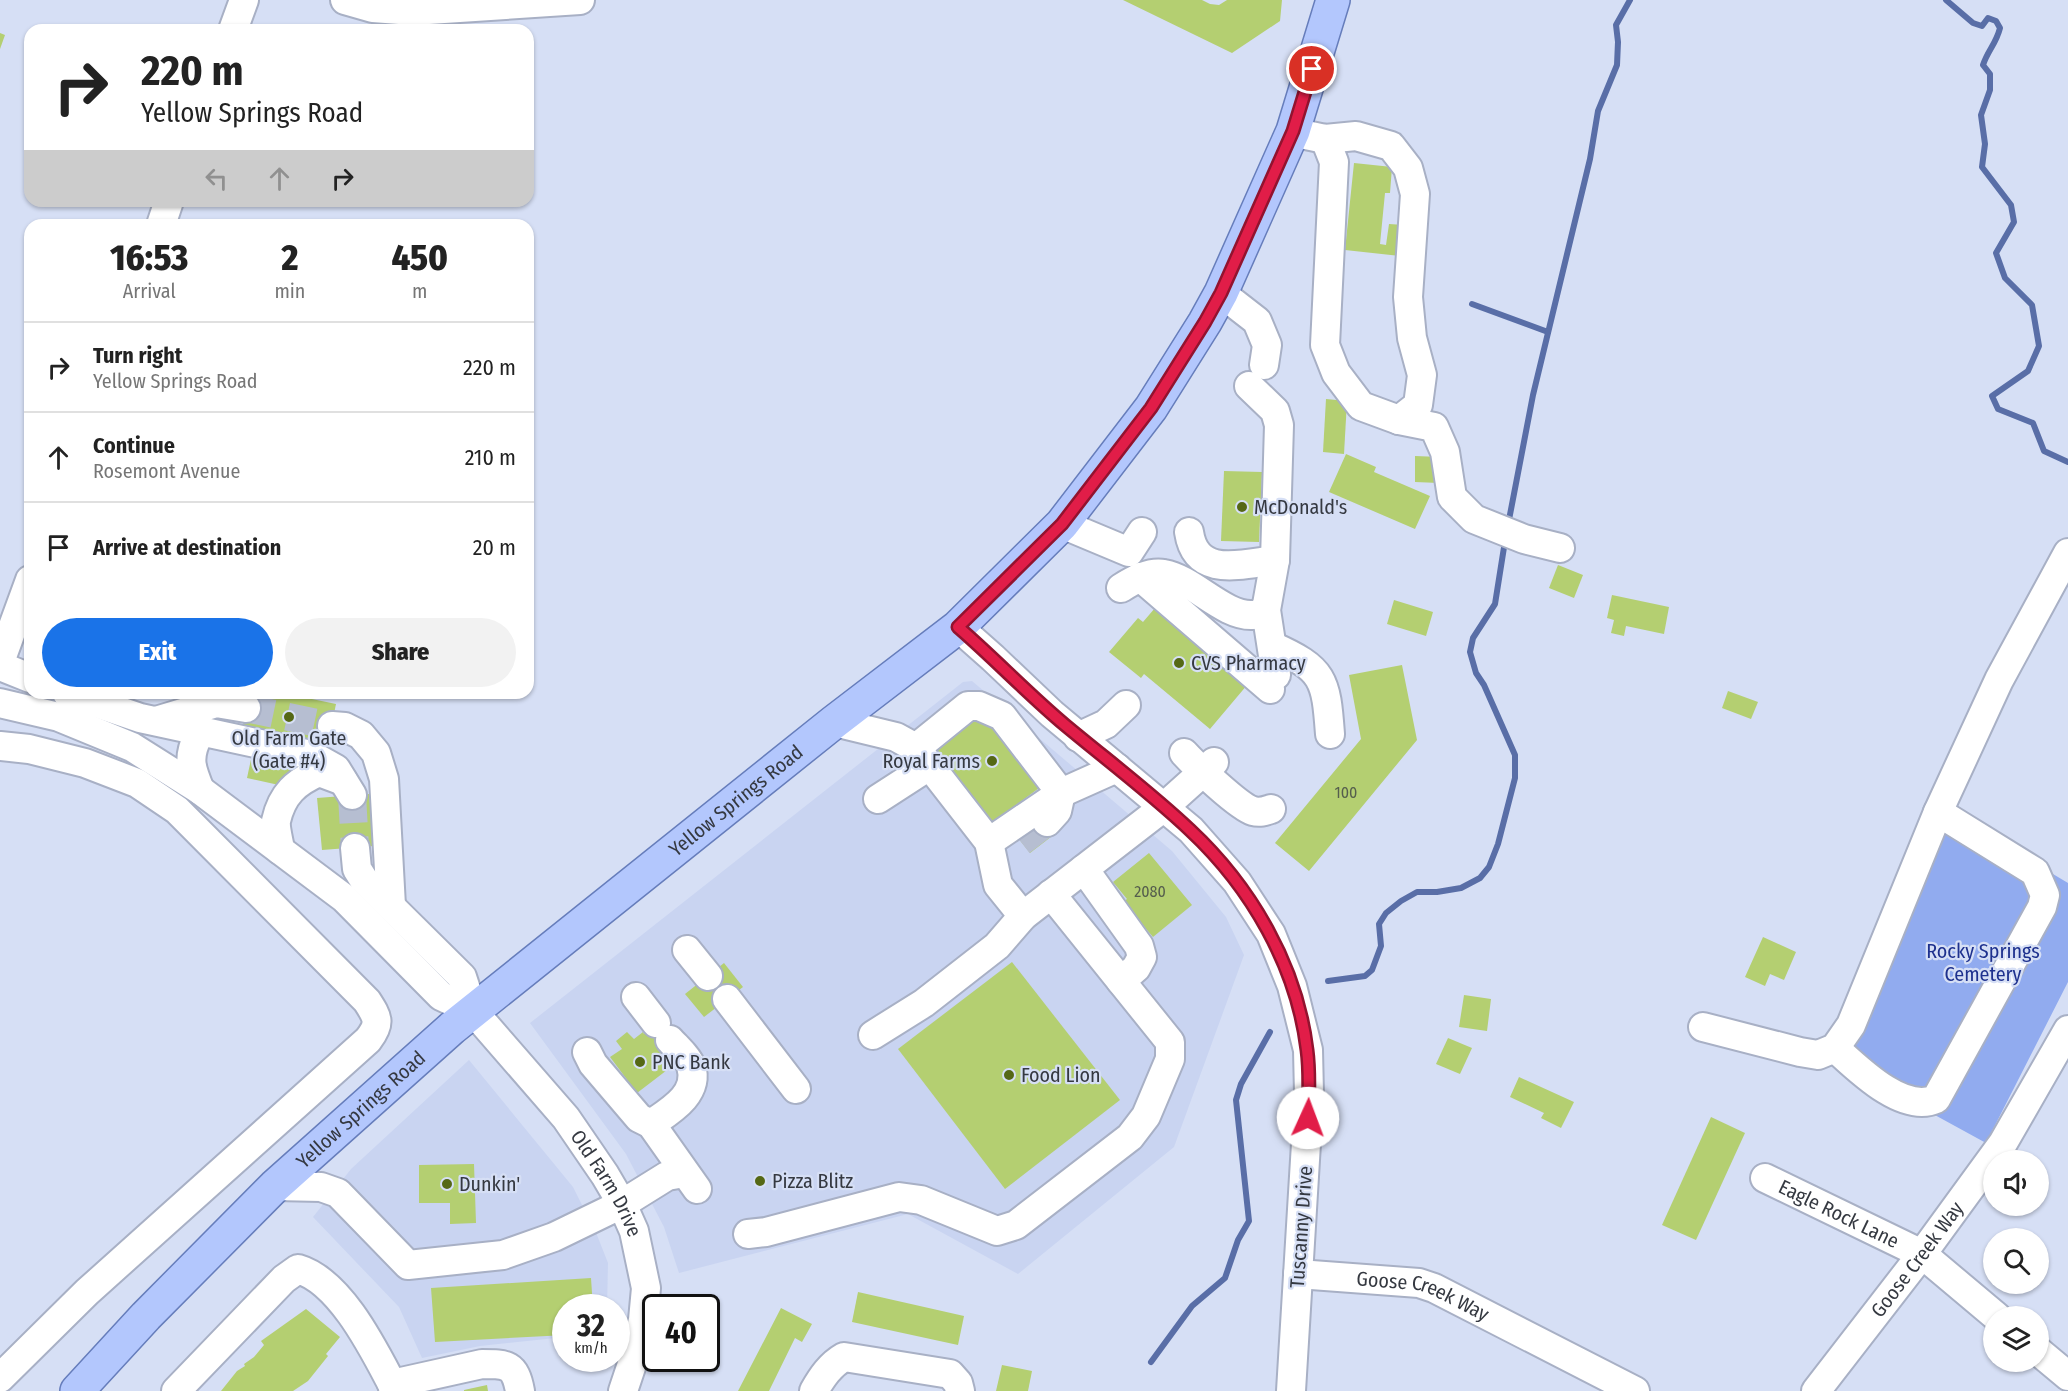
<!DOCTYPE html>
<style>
body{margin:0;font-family:"Fira Sans Condensed",sans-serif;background:#f2f2f2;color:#222;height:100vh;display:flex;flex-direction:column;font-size:22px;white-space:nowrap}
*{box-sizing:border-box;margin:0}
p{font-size:20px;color:#767676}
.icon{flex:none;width:33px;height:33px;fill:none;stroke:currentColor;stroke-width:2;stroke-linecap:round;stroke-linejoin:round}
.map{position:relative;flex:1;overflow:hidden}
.sheet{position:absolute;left:24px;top:219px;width:510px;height:480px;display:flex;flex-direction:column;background:#fff;border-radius:18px;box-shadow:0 2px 4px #0004}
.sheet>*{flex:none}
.top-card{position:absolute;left:24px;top:24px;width:510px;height:183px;border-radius:18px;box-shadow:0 2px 4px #0004;background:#fff;color:#222;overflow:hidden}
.fabs{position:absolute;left:1983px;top:1150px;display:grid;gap:12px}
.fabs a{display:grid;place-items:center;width:66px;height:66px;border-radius:50%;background:#fff;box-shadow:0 2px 4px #0004;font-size:30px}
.speed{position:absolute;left:552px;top:1294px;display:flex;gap:12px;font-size:30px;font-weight:700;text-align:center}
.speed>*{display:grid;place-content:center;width:78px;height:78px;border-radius:50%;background:#fff;box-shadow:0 2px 4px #0004;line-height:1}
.speed small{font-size:15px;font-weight:400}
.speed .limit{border:3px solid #111;border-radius:9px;background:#fff;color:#111}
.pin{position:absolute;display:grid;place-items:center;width:51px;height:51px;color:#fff;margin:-26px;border:3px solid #fff;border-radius:50%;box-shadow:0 2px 6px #0007}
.me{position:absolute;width:66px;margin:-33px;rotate:2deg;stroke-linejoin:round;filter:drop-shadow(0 0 4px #0008)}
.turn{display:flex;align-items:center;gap:21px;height:126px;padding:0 18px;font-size:27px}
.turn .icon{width:78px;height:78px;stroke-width:2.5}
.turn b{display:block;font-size:42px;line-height:51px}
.lanes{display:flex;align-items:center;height:57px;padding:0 18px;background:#0003;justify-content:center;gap:30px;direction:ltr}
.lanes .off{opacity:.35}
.eta{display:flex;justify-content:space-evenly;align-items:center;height:102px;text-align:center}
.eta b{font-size:36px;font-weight:800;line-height:42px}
.cta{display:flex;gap:12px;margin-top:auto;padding:12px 18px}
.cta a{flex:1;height:69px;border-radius:36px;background:#1a73e8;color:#fff;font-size:24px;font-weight:800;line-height:69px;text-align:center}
.cta a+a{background:#f2f2f2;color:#222}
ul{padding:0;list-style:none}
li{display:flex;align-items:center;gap:18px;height:90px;padding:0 18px;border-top:2px solid #e0e0e0}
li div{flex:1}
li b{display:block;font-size:22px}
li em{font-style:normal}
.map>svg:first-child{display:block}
.built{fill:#c9d4f1}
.green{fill:#91abef}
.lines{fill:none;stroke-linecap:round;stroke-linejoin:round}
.stream{stroke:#596ea7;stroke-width:6}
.building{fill:#b4cf71}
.minor-tunnel{stroke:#b6bed1;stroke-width:28;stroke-dasharray:28 14;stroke-linecap:butt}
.minor-casing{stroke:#a8b0c5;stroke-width:32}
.major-casing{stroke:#667dbb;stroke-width:36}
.minor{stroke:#fff;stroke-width:28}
.major{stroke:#b3c7fd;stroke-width:33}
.route-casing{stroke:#92132f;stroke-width:15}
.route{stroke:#e11d48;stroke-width:10}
.poi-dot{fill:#556815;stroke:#d6dff5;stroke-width:2}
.labels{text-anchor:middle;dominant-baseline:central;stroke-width:4.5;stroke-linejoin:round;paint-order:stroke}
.number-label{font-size:16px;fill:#555e4d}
.poi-label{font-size:20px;fill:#353941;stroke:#d6dff5;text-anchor:start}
.street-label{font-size:20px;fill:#353941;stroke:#d6dff5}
.park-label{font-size:20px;fill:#1e318e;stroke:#d6dff5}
</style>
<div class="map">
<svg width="2068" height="1391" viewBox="0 0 2068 1391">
<rect width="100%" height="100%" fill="#d6dff5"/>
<!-- built -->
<g class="built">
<polygon points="972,681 1172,851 1226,917 1244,955 1174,1147 1018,1274 908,1214 679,1273 664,1227 626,1154 530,1023 963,682"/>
<polygon points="469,1060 573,1187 597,1235 608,1263 607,1308 566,1308 565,1337 480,1346 422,1358 399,1307 313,1217 351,1169"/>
</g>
<!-- green -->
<polygon class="green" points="1953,814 2068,883 2068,982 1986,1143 1933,1114 1897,1107 1845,1071"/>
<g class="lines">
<!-- stream -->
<g class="stream">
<path d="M1946 0 1973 23 1982 26 1988 18 1996 21 2000 28C1996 44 1988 50 1983 65L1990 74V90L1981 115 1985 144 1982 167 2011 205 2014 222 1996 253 2005 278 2032 305 2039 346 2028 371 1992 396 1998 409 2033 423 2044 451 2068 462"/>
<polyline points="1472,304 1548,332"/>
<polyline points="1508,525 1533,395 1590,159 1598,111 1617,65 1618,42 1616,25 1630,0"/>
<polyline points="1328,981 1365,976 1372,970 1381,946 1379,924 1386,913 1401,901 1417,892 1437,892 1461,888 1480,878 1489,867 1498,844 1515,778 1515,755 1484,685 1476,673 1470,652 1473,638 1495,604 1505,541"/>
<polyline points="1151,1362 1192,1306 1225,1278 1238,1240 1249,1221 1236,1100 1241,1084 1270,1032"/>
</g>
</g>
<!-- building -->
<g class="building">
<polygon points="1123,0 1202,0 1210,4 1219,5 1227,0 1282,0 1280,21 1232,53"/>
<polygon points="0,33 5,35 0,49"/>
<polygon points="1354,163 1392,167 1390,193 1385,193 1380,244 1386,245 1389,224 1404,225 1400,256 1345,250"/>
<polygon points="1326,399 1347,401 1344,454 1323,452"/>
<polygon points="1346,454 1376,467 1374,472 1430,496 1415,529 1329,492"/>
<polygon points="1415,456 1440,457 1439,483 1415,482"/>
<polygon points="1224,471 1262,472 1259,542 1221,541"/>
<polygon points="1558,565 1583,575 1574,598 1549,588"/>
<polygon points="1612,595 1669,607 1664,634 1626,626 1624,636 1611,633 1614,620 1607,618"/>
<polygon points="1394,600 1433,612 1426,636 1387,624"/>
<polygon points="1161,601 1253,678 1210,729 1144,674 1141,678 1109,652 1138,618 1143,622"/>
<polygon points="1402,665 1417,740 1309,871 1275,843 1361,739 1349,675"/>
<polygon points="1728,691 1758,702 1751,719 1722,708"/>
<polygon points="249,693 283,693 336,704 326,753 241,736"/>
<polygon points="980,712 999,736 1004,731 1025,757 1019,762 1039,788 988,826 930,750"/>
<polygon points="253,750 294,760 288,787 247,778"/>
<polygon points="369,794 374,846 322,850 317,798"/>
<polygon points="1041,814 1056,833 1030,853 1015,834"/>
<polygon points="1149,853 1192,905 1153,937 1123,902 1127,899 1113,882"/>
<polygon points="1763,937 1796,952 1784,980 1770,974 1765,986 1745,977"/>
<polygon points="1012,962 1120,1100 1005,1189 898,1049"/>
<polygon points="724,963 743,987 704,1017 685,994"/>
<polygon points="1464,995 1491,999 1487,1031 1459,1027"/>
<polygon points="663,1018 676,1035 658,1050 671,1067 637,1093 610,1057 622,1049 616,1041 627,1032 634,1039 643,1032 644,1034"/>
<polygon points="1448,1038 1472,1048 1460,1074 1436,1064"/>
<polygon points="1519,1077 1574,1102 1561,1128 1541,1118 1544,1113 1510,1097"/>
<polygon points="1711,1117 1745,1133 1696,1240 1662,1225"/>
<polygon points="474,1164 476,1223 450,1224 450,1203 419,1203 419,1165"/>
<polygon points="591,1278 593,1308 566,1308 566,1335 435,1342 431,1288"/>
<polygon points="858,1292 964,1316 958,1345 852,1322"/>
<polygon points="781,1308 812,1324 802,1342 795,1338 769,1391 738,1391"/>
<polygon points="306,1309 340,1337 326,1354 328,1356 308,1381 293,1391 221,1391 237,1371 245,1366 244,1364 254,1357 264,1345 261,1341"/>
<polygon points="1002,1365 1032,1371 1028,1391 996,1391"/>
<polygon points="487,1385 488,1391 464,1391 464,1390"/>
</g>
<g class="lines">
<!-- minor-tunnel -->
<g class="minor-tunnel">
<polyline points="246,708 332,726"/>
<polyline points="352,795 355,848"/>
<polyline points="1021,842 1047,822"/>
</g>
<defs>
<g id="minor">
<polyline points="345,0 373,8 413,11 580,0"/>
<polyline points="233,30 244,0"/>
<polyline points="1306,135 1325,139 1356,136 1391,146 1408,168 1415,194 1408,297 1412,338 1422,375 1418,405 1399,420"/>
<polyline points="1325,139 1334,162 1325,345 1336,373 1361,406 1399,420 1434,427 1445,452 1452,497 1474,519 1524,539 1560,548"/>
<polyline points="161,225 169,201"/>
<polyline points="1221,293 1257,321 1267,345 1264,365"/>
<polyline points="1062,524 1129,552 1142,532"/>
<path d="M1189 532C1196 579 1242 564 1275 560L1279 425 1275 411 1249 386"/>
<polyline points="1275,560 1266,610 1276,675"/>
<polyline points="1140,577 1270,689"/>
<path d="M1121 588C1133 580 1149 571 1164 574 1193 579 1224 617 1253 615 1257 615 1262 612 1266 610"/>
<polyline points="958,627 993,658 1052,714 1191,830 1237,882 1271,934 1292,986 1308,1050 1309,1094 1291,1391"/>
<path d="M1272 646C1324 669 1326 679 1330 734"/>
<polyline points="0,662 30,580"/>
<polyline points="0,666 30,678"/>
<polyline points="67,693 140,718 311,755 336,769 352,795"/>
<path id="s1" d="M0 703 59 717 132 747 200 790 344 898 441 996 473 1011 566 1118 605 1175 622 1204 634 1231 646 1288 643 1320 632 1364 623 1391"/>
<polyline points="156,721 216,703 246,708"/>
<polyline points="834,722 896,737 916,748 989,842 998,885 1023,916"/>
<polyline points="332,726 345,727 361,735 376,753 384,779 391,906"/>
<polyline points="1078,737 1106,724 1126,705"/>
<path d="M0 746 29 749 85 763 137 783 177 810 367 1001C378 1018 381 1023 368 1040L87 1292 0 1378"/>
<polyline points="916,748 968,706 979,706 1002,716 1061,793 1057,811 1047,822"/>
<path d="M1184 753C1195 765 1239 807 1253 811 1260 813 1265 811 1271 809"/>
<path d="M200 790C191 768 187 758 198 736L207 733"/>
<polyline points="878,799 929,766"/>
<polyline points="989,842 1061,793 1117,768"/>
<polyline points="355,848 357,869 364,880 462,977 473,1011"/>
<path d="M280 850C279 841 275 829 276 821 282 794 296 782 319 772L343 781"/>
<polyline points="1084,869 1139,946 1142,957 1136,968 1121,981"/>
<polyline points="687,950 708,976"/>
<polyline points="636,997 656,1023"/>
<polyline points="727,999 796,1089"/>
<polyline points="1703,1027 1800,1052 1818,1055 1835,1048 1851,1025 1938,812 1999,680 2068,553"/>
<polyline points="873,1035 924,1003 997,946 1023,916 1164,807 1214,762"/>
<path d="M1835 1048C1858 1069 1903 1114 1936 1099L2042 907 2045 895 2035 872 1938 812"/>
<polyline points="587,1052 593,1064 639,1118 651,1124 697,1189"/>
<path d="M651 1124C670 1111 700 1094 691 1066 688 1057 676 1047 670 1040"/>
<path id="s2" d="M1765 1178 1922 1254 1997 1317"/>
<polyline points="275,1186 321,1187 338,1193 408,1265 503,1255 554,1237 622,1204 667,1176 684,1173"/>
<polyline points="748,1234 766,1232 899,1197 921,1200 997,1231 1016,1225 1130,1137 1146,1116 1170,1059 1170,1042 1051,894"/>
<path id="s3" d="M1298 1274 1419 1283 1434 1288 1635 1391"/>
<polyline points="2038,1351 2068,1376"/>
<path d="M392 1384 482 1364C507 1364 515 1364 520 1391"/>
<path d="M176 1391 284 1279 298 1269C340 1281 373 1348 392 1384L394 1391"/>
<path d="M814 1391C822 1377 830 1365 844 1357L950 1374 958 1383 960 1391"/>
<path id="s4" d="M1816 1391 1922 1254 2003 1143 2068 1030"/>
</g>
<g id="major">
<path id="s5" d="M77 1391 146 1316 275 1186 452 1028 834 722 958 627 1062 524 1151 408 1205 322 1221 293 1293 131 1333 0"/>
</g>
</defs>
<!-- minor casing -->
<use href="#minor" class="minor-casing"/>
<!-- major casing -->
<use href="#major" class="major-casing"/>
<!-- minor -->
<use href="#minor" class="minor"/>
<!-- major -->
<use href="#major" class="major"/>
</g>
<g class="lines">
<defs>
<path id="route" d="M1308 1118C1309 1095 1310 1072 1307 1050 1297 966 1251 887 1190 830 1151 793 1107 760 1065 725 1028 694 995 659 958 627L1062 524 1151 408 1205 322 1221 293 1293 131 1312 69"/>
</defs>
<!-- route casing -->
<use href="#route" class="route-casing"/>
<!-- route -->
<use href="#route" class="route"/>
</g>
<!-- markers -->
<g class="poi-dot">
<circle cx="1242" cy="507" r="6"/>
<circle cx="1179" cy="663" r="6"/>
<circle cx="289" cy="717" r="6"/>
<circle cx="992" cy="761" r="6"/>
<circle cx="640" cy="1062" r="6"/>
<circle cx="1009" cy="1075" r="6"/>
<circle cx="760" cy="1181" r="6"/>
<circle cx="447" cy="1184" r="6"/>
</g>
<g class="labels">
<!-- number labels -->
<g class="number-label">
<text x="1346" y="792">100</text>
<text x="1150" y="891">2080</text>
</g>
<!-- poi labels -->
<g class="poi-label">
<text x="1254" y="507">McDonald's</text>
<text x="1191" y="663">CVS Pharmacy</text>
<text x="289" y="738" text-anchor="middle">Old Farm Gate<tspan x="289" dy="23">(Gate #4)</tspan></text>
<text x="980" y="761" text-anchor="end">Royal Farms</text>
<text x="652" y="1062">PNC Bank</text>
<text x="1021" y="1075">Food Lion</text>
<text x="772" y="1181">Pizza Blitz</text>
<text x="459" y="1184">Dunkin'</text>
</g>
<!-- street labels -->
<g class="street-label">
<text stroke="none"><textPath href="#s5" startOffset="886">Yellow Springs Road</textPath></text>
<text stroke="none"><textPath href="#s5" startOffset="400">Yellow Springs Road</textPath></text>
<text stroke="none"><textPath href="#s1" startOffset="792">Old Farm Drive</textPath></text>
<text stroke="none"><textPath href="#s2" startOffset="82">Eagle Rock Lane</textPath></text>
<text transform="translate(1301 1227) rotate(-86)">Tuscanny Drive</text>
<text stroke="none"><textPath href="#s4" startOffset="166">Goose Creek Way</textPath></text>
<text stroke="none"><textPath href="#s3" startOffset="128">Goose Creek Way</textPath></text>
</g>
<!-- park labels -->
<g class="park-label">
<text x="1983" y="951">Rocky Springs<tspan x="1983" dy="23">Cemetery</tspan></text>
</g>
</g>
</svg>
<div class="fabs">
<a><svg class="icon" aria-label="sound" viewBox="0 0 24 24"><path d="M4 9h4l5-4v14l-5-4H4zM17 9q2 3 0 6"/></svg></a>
<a><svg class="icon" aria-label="search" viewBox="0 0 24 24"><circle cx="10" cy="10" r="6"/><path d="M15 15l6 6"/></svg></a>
<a><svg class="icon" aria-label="layers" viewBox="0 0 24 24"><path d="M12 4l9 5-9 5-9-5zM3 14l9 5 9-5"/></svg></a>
</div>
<div class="speed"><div>32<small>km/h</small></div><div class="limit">40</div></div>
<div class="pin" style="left:1312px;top:69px;background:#d93025"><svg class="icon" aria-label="arrive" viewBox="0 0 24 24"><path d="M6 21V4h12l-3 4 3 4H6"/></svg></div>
<svg class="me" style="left:1308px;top:1118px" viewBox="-20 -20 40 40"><circle r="19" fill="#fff"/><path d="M0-13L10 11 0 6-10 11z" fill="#e11d48"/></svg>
<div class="top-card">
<div class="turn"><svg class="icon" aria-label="right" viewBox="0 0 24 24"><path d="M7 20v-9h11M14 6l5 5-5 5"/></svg><div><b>220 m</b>Yellow Springs Road</div></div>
<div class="lanes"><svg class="icon off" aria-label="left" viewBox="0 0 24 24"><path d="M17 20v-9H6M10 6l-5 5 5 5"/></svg><svg class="icon off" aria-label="ahead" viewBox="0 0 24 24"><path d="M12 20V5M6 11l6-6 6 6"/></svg><svg class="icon" aria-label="right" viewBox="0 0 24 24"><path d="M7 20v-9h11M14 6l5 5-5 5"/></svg></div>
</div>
<section class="sheet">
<div class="eta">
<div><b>16:53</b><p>Arrival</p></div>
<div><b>2</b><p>min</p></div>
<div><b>450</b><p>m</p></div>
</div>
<ul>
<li><svg class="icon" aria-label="right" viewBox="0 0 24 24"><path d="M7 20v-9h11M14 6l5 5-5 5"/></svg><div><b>Turn right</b><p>Yellow Springs Road</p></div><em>220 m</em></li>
<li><svg class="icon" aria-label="ahead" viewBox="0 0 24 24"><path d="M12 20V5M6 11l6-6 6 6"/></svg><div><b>Continue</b><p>Rosemont Avenue</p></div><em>210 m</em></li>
<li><svg class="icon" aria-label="arrive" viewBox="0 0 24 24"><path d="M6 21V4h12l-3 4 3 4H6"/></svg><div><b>Arrive at destination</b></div><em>20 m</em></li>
</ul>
<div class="cta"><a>Exit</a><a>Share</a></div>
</section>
</div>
